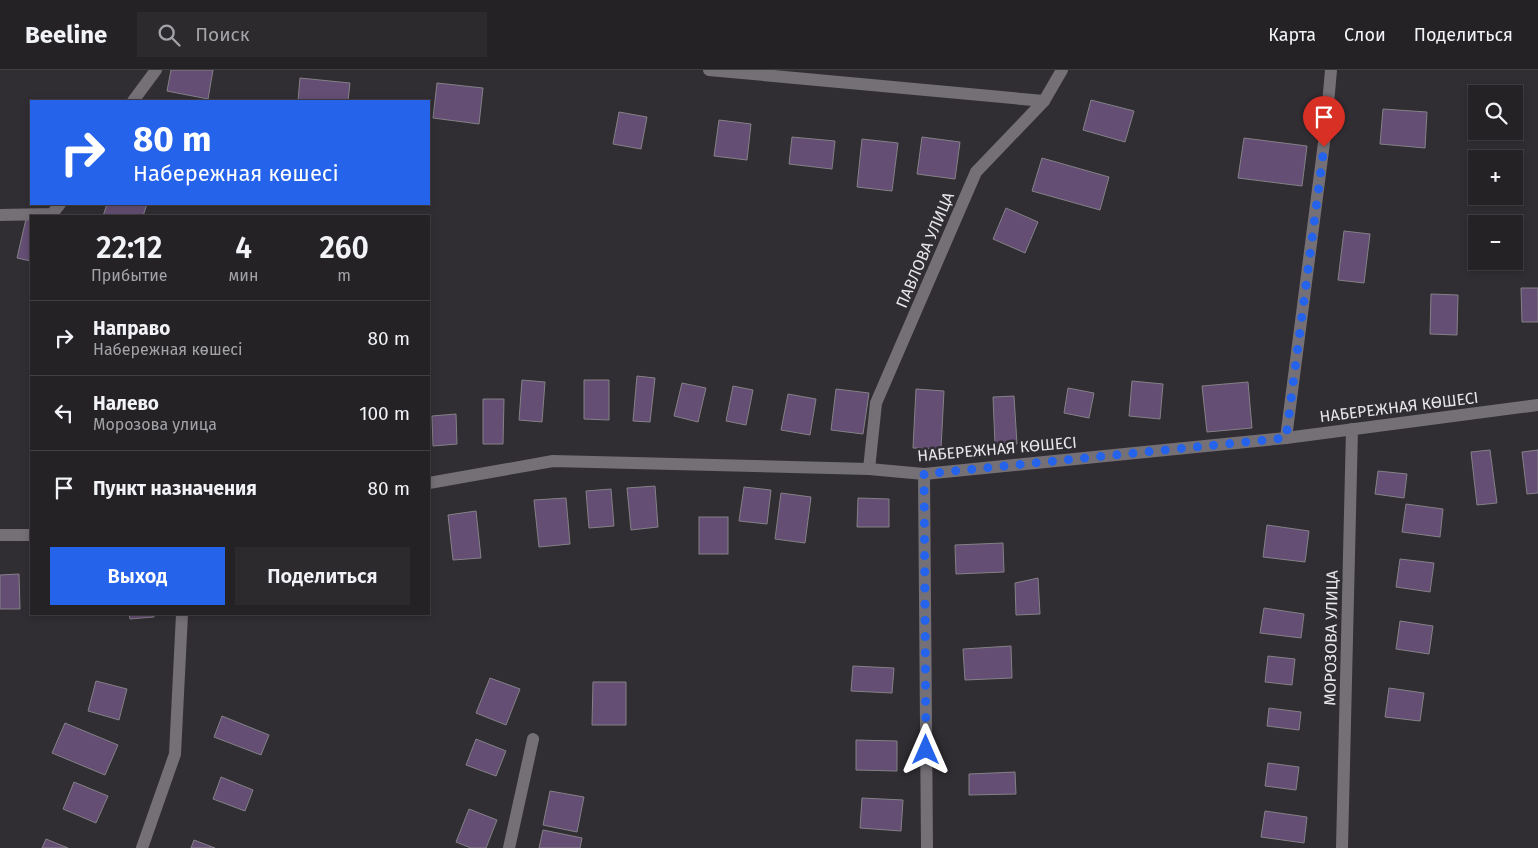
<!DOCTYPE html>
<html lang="ru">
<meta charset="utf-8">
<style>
body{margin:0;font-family:"Fira Sans",sans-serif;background:#2d2a2e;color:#f1f3f6;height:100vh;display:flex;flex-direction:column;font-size:19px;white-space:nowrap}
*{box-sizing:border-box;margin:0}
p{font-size:16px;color:#a3a4a7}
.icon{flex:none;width:28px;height:28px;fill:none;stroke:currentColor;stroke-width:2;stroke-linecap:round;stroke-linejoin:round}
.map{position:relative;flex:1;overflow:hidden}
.drawer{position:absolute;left:30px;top:145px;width:400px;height:400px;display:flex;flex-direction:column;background:#252226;border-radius:0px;box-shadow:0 2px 8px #0003,0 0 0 1px #423f43}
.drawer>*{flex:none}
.banner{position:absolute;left:30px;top:30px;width:400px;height:105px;border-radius:0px;box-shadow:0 2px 8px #0003,0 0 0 1px #423f43;background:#2563eb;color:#fff;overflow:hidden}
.tools{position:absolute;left:1468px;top:15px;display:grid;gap:10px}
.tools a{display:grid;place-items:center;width:55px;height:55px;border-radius:0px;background:#252226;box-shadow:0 2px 8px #0003,0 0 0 1px #423f43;font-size:25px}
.pin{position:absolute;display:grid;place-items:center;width:42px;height:42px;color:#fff;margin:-51px -21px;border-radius:50% 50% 50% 0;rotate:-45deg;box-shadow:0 0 5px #0007}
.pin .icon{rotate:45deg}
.me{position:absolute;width:55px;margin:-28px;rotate:0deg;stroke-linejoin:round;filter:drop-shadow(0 0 4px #0008)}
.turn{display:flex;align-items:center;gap:18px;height:105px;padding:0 20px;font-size:22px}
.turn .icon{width:65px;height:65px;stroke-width:2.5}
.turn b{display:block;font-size:35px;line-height:42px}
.eta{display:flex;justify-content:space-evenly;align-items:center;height:85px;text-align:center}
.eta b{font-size:30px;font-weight:600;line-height:35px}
.primary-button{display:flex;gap:10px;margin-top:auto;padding:10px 20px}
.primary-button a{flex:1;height:58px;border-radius:0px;background:#2563eb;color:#fff;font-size:20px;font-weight:600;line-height:58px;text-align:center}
.primary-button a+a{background:#2d2a2e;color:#f1f3f6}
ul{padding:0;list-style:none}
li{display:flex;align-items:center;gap:15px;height:75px;padding:0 20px;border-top:1px solid #423f43}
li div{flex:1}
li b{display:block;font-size:19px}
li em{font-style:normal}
header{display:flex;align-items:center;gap:30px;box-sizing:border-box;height:70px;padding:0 25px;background:#252226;border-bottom:1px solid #423f43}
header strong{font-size:24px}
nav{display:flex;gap:28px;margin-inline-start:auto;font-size:18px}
.search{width:350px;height:45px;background:#2d2a2e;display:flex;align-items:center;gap:12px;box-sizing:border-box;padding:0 18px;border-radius:0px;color:#a3a4a7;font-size:19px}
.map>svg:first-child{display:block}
.building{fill:#644e73;stroke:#848187}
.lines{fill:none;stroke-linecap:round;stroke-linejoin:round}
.minor{stroke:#747076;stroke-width:12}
.route{stroke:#2563eb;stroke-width:9;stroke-dasharray:0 16.2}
.labels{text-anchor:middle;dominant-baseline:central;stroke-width:5;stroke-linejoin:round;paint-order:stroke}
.street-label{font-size:16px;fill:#e8e6e9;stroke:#312e33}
</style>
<header>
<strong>Beeline</strong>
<div class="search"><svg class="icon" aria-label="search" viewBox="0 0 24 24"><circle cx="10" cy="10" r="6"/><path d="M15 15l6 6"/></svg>Поиск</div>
<nav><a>Карта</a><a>Слои</a><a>Поделиться</a></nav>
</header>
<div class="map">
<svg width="1538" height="778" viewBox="0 0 1538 778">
<rect width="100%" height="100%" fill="#312e33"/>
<!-- building -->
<g class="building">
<polygon points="171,0 213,0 208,29 167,21"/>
<polygon points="300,8 350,13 348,31 298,31"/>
<polygon points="437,13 483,18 479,54 433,48"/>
<polygon points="1091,30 1134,41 1125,72 1083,60"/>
<polygon points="1383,39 1427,42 1425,78 1380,74"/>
<polygon points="619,42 647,47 641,79 613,74"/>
<polygon points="719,50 751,54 747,90 714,86"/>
<polygon points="792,67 835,71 832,99 789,94"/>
<polygon points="922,67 960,72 955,109 917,104"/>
<polygon points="1244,68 1307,76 1302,116 1238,108"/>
<polygon points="862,69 898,73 892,121 857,117"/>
<polygon points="1042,88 1109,107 1100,140 1032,121"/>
<polygon points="107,134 147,134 143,146 103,146"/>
<polygon points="1006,138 1038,152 1025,183 993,169"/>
<polygon points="26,149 31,150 31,191 17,188"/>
<polygon points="1344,161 1370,164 1364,213 1338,210"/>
<polygon points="1521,218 1538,218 1538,252 1522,252"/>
<polygon points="1431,224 1458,225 1457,265 1430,264"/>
<polygon points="637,306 655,308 650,352 633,351"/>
<polygon points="522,310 545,312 542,352 519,350"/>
<polygon points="584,310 609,310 609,350 584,349"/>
<polygon points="1132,311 1163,314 1160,349 1129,346"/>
<polygon points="1248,312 1252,358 1207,362 1202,316"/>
<polygon points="682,313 706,318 698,352 674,346"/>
<polygon points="733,316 753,320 746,355 726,351"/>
<polygon points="1068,318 1094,323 1089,348 1064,343"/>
<polygon points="836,319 869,323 863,364 831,360"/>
<polygon points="916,319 944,321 941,379 913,378"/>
<polygon points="788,324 816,329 810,365 781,360"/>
<polygon points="1014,326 1017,374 995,374 993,327"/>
<polygon points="483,329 504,329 503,374 483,374"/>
<polygon points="456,344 457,374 433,376 432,346"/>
<polygon points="1490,380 1497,433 1477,435 1471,382"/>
<polygon points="1538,380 1538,423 1527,424 1522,382"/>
<polygon points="1378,401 1407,404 1404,428 1375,424"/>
<polygon points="655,416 658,457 631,460 627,418"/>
<polygon points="744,417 771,420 767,454 739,451"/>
<polygon points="611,419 614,456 589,458 586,421"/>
<polygon points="781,423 811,427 805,473 775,469"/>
<polygon points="566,428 570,474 539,477 534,430"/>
<polygon points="858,428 889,429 889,457 857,457"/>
<polygon points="1406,434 1443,439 1440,467 1402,462"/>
<polygon points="476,441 481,488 453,490 448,445"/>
<rect x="699" y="447" width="29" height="37"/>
<polygon points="1267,455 1309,461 1305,492 1263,487"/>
<polygon points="1003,473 1004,502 956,504 955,475"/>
<polygon points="1400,489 1434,493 1430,522 1396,517"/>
<polygon points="19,504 20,539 0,539 0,505"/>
<polygon points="1038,508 1040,544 1016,545 1015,513"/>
<polygon points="1264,538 1304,544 1301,568 1260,563"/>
<polygon points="129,544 154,544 154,547 130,549"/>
<polygon points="1400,551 1433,556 1429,584 1396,579"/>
<polygon points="1011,576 1012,608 965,610 963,579"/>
<polygon points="1268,586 1295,589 1292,615 1265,612"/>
<polygon points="853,596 894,598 892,623 851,621"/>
<polygon points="490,608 520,619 506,655 476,643"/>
<polygon points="96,611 127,619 119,650 88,641"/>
<polygon points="593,612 626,612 626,655 592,655"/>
<polygon points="1389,618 1424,623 1420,651 1385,647"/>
<polygon points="1269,638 1301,642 1299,660 1267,656"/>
<polygon points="222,646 269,665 261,685 214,667"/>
<polygon points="65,653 118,675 105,705 52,683"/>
<polygon points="476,669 506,681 496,706 466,695"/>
<polygon points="856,670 897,671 897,701 856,700"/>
<polygon points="1268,693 1299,697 1296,720 1265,716"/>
<polygon points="1015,702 1016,724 969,725 969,704"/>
<polygon points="221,707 253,720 245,741 213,729"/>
<polygon points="74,712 108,726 96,753 63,739"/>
<polygon points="550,721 584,727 577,762 543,755"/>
<polygon points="862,728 903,730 901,761 860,758"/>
<polygon points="469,739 497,750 486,778 471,778 456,772"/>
<polygon points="1265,741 1307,747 1304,773 1261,767"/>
<polygon points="543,760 582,768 580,778 539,778"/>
<polygon points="46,769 68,778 42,778"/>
<polygon points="194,770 215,778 191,778"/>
</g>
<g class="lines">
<!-- minor -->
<g class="minor">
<polyline points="709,0 1044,31"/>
<polyline points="133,31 156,0"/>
<polyline points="0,145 52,144 60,134"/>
<polyline points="1286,368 1326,57 1331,0"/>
<polyline points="869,399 876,333 976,102 1044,31 1062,0"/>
<polyline points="924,404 927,778"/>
<polyline points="429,413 553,391 869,399 924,404 1286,368 1538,335"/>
<polyline points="0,465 31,465"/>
<polyline points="142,778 175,684 182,544"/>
<polyline points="509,778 533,669"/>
<polyline points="1342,778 1352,359"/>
</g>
</g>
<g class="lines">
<!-- route -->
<polyline class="route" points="926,680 924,404 1286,368 1324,77"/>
</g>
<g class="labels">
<!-- street labels -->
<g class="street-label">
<text transform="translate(925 180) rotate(-67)">ПАВЛОВА УЛИЦА</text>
<text transform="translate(1399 337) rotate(-7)">НАБЕРЕЖНАЯ КӨШЕСІ</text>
<text transform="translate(997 379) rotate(-5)">НАБЕРЕЖНАЯ КӨШЕСІ</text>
<text transform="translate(1331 568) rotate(-89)">МОРОЗОВА УЛИЦА</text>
</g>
</g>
</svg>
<div class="tools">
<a><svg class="icon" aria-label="search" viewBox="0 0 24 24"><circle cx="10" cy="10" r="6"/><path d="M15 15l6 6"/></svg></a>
<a>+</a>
<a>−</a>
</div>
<div class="pin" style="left:1324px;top:77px;background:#d93025"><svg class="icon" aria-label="arrive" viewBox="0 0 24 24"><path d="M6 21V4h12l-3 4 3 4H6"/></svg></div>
<svg class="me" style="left:926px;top:680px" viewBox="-20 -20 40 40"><path d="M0-17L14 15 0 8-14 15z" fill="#2563eb" stroke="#fff" stroke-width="4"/></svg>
<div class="banner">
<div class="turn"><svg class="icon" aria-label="right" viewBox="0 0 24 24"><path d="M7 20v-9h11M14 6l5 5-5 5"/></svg><div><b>80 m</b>Набережная көшесі</div></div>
</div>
<section class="drawer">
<div class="eta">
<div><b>22:12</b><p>Прибытие</p></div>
<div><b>4</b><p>мин</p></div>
<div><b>260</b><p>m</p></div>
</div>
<ul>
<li><svg class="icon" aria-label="right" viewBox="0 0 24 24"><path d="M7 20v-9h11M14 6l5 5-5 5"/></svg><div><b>Направо</b><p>Набережная көшесі</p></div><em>80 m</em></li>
<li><svg class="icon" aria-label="left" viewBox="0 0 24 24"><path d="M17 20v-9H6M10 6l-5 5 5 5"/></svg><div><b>Налево</b><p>Морозова улица</p></div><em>100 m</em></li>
<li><svg class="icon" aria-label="arrive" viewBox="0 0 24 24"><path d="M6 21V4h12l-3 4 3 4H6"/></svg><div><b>Пункт назначения</b></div><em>80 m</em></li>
</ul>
<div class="primary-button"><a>Выход</a><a>Поделиться</a></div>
</section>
</div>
